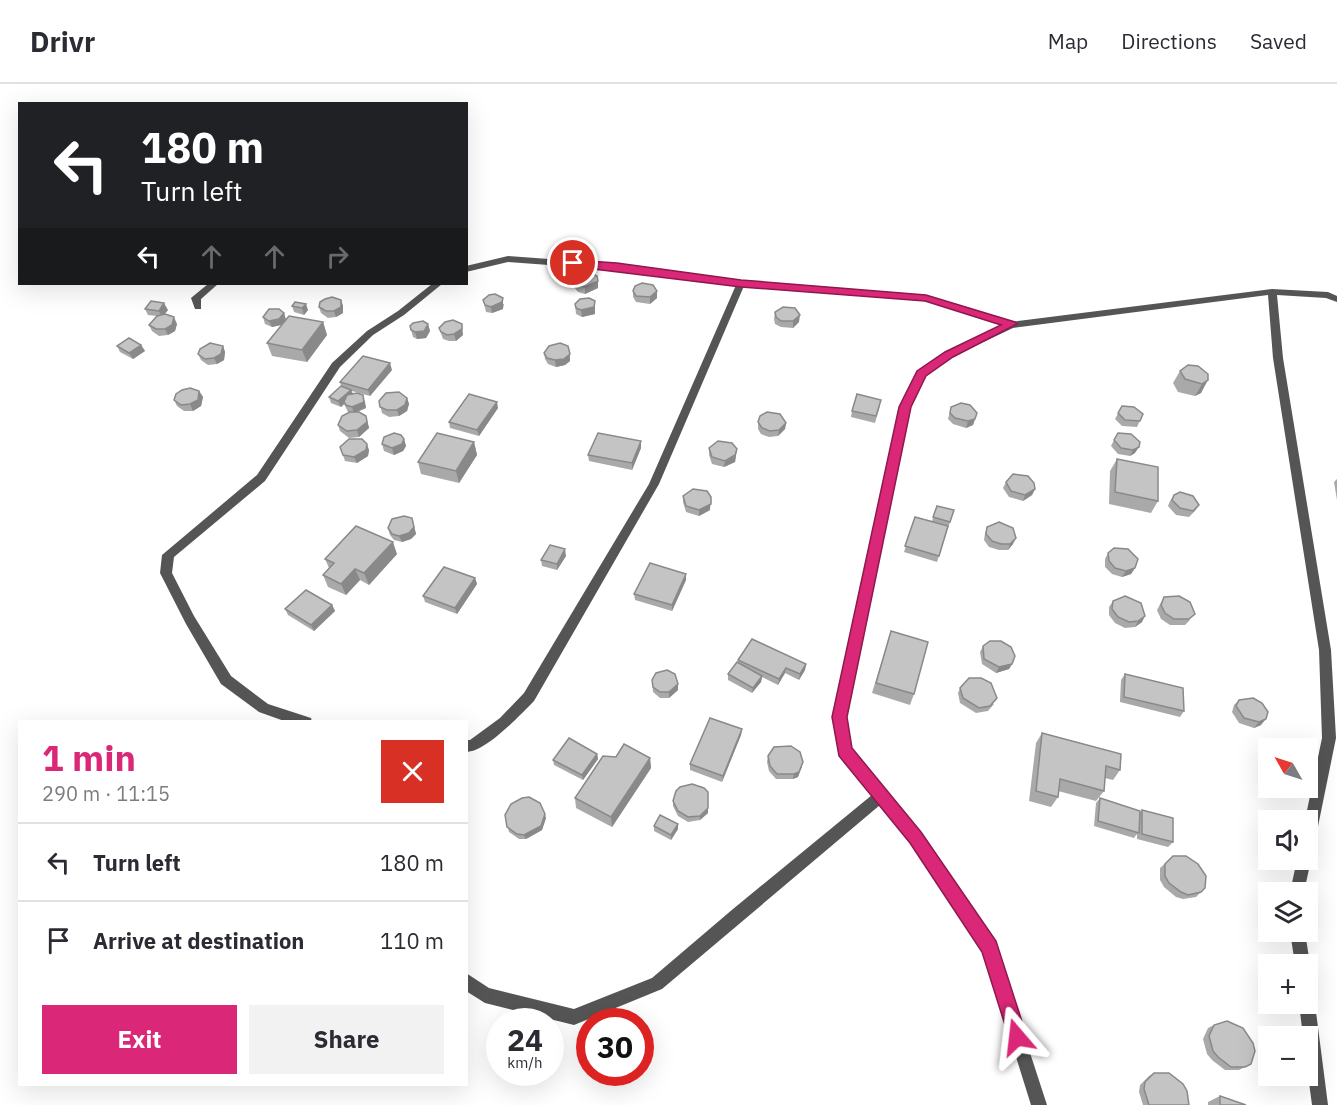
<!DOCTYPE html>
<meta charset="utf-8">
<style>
body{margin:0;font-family:"IBM Plex Sans",sans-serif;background:#f2f2f3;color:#2b2b33;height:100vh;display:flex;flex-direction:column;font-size:22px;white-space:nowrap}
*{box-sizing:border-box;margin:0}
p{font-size:20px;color:#7c7c81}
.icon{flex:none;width:33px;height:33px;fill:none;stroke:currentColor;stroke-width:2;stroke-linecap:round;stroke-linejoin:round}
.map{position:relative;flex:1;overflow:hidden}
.details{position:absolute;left:18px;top:636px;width:450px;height:366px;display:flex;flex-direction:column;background:#fff;border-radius:0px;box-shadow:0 6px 24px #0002}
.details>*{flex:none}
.top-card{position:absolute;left:18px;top:18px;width:450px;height:183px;border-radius:0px;box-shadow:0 6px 24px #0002;background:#202124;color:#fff;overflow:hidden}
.needle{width:39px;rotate:309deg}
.tools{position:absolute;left:1258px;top:654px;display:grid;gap:12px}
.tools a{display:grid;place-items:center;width:60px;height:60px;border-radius:0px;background:#fff;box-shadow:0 6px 24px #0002;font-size:30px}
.speed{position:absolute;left:486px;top:924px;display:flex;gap:12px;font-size:30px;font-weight:700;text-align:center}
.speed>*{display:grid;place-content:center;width:78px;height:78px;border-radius:50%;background:#fff;box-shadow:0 6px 24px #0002;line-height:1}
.speed small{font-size:15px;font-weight:400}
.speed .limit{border:9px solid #d22;background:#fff;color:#111}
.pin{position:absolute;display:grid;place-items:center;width:51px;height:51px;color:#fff;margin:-26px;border:3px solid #fff;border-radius:50%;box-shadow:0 2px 6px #0007}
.me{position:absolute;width:66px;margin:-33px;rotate:343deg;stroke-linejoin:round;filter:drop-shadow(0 0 4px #0008)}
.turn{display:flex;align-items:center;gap:21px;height:126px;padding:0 24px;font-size:27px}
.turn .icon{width:78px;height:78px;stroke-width:2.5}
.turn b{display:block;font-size:42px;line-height:51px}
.lanes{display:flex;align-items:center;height:57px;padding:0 24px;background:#0003;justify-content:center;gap:30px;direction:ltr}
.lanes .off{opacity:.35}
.round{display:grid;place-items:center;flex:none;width:63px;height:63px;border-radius:0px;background:#f2f2f3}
.headline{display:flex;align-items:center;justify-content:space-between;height:102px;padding:0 24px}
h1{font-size:36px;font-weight:800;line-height:45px;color:#db2777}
.primary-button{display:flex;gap:12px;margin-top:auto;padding:12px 24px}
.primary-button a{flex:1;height:69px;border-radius:0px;background:#db2777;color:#fff;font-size:24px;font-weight:800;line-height:69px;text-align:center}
.primary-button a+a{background:#f2f2f3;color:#2b2b33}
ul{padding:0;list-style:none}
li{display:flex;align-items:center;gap:18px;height:78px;padding:0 24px;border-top:2px solid #e1e1e2}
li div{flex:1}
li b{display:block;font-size:22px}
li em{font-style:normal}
header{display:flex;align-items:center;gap:36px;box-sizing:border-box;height:84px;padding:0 30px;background:#fff;border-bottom:2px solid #e1e1e2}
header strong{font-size:28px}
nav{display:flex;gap:33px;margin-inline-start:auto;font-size:21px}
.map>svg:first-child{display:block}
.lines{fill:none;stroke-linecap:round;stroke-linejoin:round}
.minor{fill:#555;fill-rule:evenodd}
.wall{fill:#a9a9a9}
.shaded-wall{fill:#898989}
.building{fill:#c4c4c4;stroke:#898989;stroke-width:1.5}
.route{fill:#db2777;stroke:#8e194d;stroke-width:1.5}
</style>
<header>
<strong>Drivr</strong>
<nav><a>Map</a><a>Directions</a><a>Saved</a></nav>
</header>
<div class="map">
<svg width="1337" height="1021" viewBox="0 0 1337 1021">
<rect width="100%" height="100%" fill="#fff"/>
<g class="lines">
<!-- minor -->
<g class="minor">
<path d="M508 172 617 180 741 196 926 211 1011 238 1272 205 1328 208 1337 212V218L1326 214 1277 211 1283 274 1331 566 1336 654 1315 757 1313 762 1308 764V736H1305L1322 654 1319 566 1273 274 1268 211 1013 244 952 273 925 291 910 323 846 633 851 665 920 748 994 858 1047 1021H1031L983 867 910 758 880 721 662 905 574 941 485 919 466 907V889L489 904 574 925 652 894 733 825 872 711 840 671 832 633 900 323 917 287 946 269 1002 241 925 217 744 202 659 400 534 617C520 631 486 668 466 668V656H470L500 634 524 609 649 400 736 201 617 186 508 178 466 188V182Z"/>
<polygon points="208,200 218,200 201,215 201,225 195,225 191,214"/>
<polygon points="432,200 442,200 404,231 373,251 340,283 265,397 174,473 172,489 194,532 231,592 268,620 311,634 312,638 287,638 259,628 221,600 186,540 160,489 162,471 257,391 332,279 367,247 398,227"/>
<polygon points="1308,771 1311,776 1304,808 1290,808 1297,776 1308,776"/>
<polygon points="1290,848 1305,848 1310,880 1308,884 1308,880 1295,880"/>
<polygon points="1308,913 1313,914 1315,920 1328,1021 1312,1021 1308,991 1308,952 1303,952 1299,920 1308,920"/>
</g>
</g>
<!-- wall -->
<g class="wall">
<polygon points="574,197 598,204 585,210 578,208 574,203"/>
<polygon points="633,207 657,214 650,220 636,218 633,213"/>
<polygon points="341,216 343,222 343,229 336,233 328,234 321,229 319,223"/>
<polygon points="483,216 504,220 503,225 492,229 486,228"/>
<polygon points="595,217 595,230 582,233 576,230 575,220"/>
<polygon points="295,218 308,226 304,231 294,228 292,222"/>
<polygon points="145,225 168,226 164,231 177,240 175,247 168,251 159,252 152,247 149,241 157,232 148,231"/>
<polygon points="775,228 799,238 793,244 781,243 775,240 774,235"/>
<polygon points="284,229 286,236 281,241 272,243 265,240 263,233"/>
<polygon points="323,238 327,251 307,278 272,272 267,259"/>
<polygon points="428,240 430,247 426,254 417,255 413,253 410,242"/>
<polygon points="439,244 463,251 456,257 449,257 443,255"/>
<polygon points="141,261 145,267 133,275 120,268 117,262"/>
<polygon points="223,262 225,268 224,276 217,280 208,281 201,276 198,270"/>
<polygon points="544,269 570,277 565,281 556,283 548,280 545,275"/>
<polygon points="392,286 370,312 352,307 353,310 365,317 366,324 357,328 366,332 369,344 359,353 349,354 340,347 338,341 350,328 348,328 344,320 341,323 331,319 329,313 341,302 340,298"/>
<polygon points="1180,287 1208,290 1201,309 1195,312 1178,308 1173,299"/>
<polygon points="199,307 203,313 201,322 193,327 184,327 177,322 174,316"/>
<polygon points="407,314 409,320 407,327 399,332 389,333 382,329 379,317"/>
<polygon points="880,322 875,339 851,333 852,327"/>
<polygon points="1122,322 1143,330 1137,343 1122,342 1115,335"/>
<polygon points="951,323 977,329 973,341 966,344 953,340 948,335"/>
<polygon points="498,324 479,352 450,344 449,338"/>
<polygon points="758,338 786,339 785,345 778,352 769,353 761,350 758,345"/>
<polygon points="1131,350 1135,369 1130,372 1118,370 1111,362 1114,356"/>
<polygon points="404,355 406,362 403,367 394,371 384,367 382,360"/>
<polygon points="641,357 641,364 632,386 589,377 588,371"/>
<polygon points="474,358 477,371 459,399 421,390 418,378"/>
<polygon points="340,363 369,366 368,372 357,379 345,377"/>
<polygon points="709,364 737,365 735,378 724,383 712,380 709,371"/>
<polygon points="1117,375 1158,417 1151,429 1109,420 1110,387"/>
<polygon points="1337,395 1337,416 1334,398"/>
<polygon points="1006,398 1035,405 1032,411 1023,417 1009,413 1003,404"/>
<polygon points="1174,411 1199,421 1195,427 1189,433 1176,431 1168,422 1170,417"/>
<polygon points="683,412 710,426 699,432 686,428 683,418"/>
<polygon points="937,422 954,426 937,478 904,468 915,433 932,437"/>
<polygon points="412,434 416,450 411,455 402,458 394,456 390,451 388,444"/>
<polygon points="987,443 1013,460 1008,466 999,466 989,463 984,456 985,449"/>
<polygon points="1108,469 1135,484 1131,490 1122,493 1112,490 1105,483 1105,475"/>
<polygon points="397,470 369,501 360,496 346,511 328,503 323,491 329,484 325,475"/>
<polygon points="566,472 557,486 542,482 541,476"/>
<polygon points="475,494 477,500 457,530 425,518 423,512"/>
<polygon points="686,496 672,527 635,516 634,510"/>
<polygon points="1164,513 1190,536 1185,541 1170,541 1161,535 1157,526"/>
<polygon points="1113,517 1142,538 1135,543 1125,544 1115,539 1109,531 1109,523"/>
<polygon points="332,521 335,527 314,547 288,531 285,525"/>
<polygon points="891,547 914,610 910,621 872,609"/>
<polygon points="983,562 1012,580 1009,585 996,589 982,580 980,568"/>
<polygon points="738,576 806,580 805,586 799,596 785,589 778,601 762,593 761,598 752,609 728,596 728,590 738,579"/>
<polygon points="1125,590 1184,627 1180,633 1120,618 1121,596"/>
<polygon points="652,596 678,600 678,606 669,614 660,614 653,608"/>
<polygon points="960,604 994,620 988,627 976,629 960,619 958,609"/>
<polygon points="1239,616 1261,641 1254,644 1239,639 1232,628 1234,621"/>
<polygon points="742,645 741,651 722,698 690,686 690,680"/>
<polygon points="1042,649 1120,686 1113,696 1105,694 1104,707 1096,717 1058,707 1058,713 1051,723 1029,717 1036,659"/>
<polygon points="597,670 598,675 583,696 554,681 553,676"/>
<polygon points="768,672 802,683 798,693 793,695 776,695 769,687 767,678"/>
<polygon points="616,673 650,674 651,684 612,743 576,724 575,714"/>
<polygon points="1100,714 1140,729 1142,726 1173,758 1168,763 1137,755 1137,750 1134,754 1094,742 1096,719"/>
<polygon points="673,717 708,729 700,736 688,738 678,732 673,722"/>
<polygon points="505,731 546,734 542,746 526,755 519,755 509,748"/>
<polygon points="654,742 678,745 671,756 654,747"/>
<polygon points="1173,772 1201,808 1196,813 1183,815 1176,813 1164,803 1160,796 1160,784"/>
<polygon points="1214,941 1251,980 1239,986 1225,986 1212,976 1207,970 1203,955 1208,944"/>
<polygon points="1154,989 1189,1021 1143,1021 1139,1008 1140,1001 1149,992"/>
<polygon points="1220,1012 1246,1021 1208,1021 1208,1018"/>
</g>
<!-- shaded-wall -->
<g class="shaded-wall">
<polygon points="598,197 598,204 585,210 585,203"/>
<polygon points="657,207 657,214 650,220 650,213"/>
<polygon points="503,214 503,225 492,229 491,223"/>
<polygon points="341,216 343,222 343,229 336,233 334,227"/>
<polygon points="595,217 595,230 582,233 581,226"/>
<polygon points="164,219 168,226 162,233 159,227"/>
<polygon points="306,220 308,226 304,231 302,224"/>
<polygon points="284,229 286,236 281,241 272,243 269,237"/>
<polygon points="800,231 799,238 793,244 793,237"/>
<polygon points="174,233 177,240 175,247 168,251 165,245"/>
<polygon points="323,238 327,251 307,278 302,266"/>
<polygon points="428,240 430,247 426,254 417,255 415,248"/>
<polygon points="462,240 463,251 456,257 454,250"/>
<polygon points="141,261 145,267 133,275 129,269"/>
<polygon points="223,262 225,268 224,276 217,280 214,274"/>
<polygon points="570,270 570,277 565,281 556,283 555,276"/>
<polygon points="390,279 392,286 370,312 368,306"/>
<polygon points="1208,296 1201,309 1195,312 1202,300"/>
<polygon points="351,306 353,312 344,318 344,320 341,323 338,317"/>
<polygon points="199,307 203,313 201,322 193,327 190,320"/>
<polygon points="363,311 366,324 354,329 352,323"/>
<polygon points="407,314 409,320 407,327 399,332 397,326"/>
<polygon points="497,318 498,324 479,352 477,346"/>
<polygon points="366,332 369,344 359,353 357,346"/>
<polygon points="975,335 973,341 966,344 968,337"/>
<polygon points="786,339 785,345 778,352 779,346"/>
<polygon points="404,355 406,362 403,367 394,371 392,364"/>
<polygon points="641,357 641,364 632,386 632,379"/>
<polygon points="474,358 477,371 459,399 456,387"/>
<polygon points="367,360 369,366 368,372 357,379 354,373"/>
<polygon points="1139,363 1135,369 1130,372 1133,366"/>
<polygon points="737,365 735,378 724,383 725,377"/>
<polygon points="1035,405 1032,411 1023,417 1025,411"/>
<polygon points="711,413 710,426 699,432 699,426"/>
<polygon points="412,434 416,450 411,455 402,458 399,452"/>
<polygon points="1016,454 1013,460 1008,466 1010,460"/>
<polygon points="393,458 397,470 369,501 364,489"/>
<polygon points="565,465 566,472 557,486 557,480"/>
<polygon points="1135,484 1131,490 1122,493 1126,487"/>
<polygon points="355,485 360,496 346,511 341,500"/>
<polygon points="686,490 686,496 672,527 672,521"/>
<polygon points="475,494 477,500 457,530 455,524"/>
<polygon points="332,521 335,527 314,547 311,541"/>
<polygon points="1145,532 1142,538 1135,543 1138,537"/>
<polygon points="806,580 805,586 799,596 800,590"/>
<polygon points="1012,580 1009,585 996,589 999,583"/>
<polygon points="786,584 785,589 778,601 779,595"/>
<polygon points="762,592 761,598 752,609 753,604"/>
<polygon points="678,600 678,606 669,614 669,608"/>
<polygon points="1266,635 1261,641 1254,644 1259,638"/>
<polygon points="742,645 741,651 722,698 723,692"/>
<polygon points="597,670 598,675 583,696 582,691"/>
<polygon points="650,674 651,684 612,743 611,733"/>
<polygon points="803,678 798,693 793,695 794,690"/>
<polygon points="708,724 708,729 700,736 700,732"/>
<polygon points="545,730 546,734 542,746 526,755 524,751"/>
<polygon points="678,740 678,745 671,756 671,751"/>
</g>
<!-- building -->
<g class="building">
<polygon points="588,188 597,192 598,197 585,203 577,201 574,197 577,191"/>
<polygon points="642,199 653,201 657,207 650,213 636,212 633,207 635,202"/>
<polygon points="495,210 503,214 502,218 491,223 485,221 483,216 489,211"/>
<polygon points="332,213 341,216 341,223 334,227 326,227 319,223 320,218 325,215"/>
<polygon points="589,214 595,217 594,223 581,226 576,224 575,220 580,215"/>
<polygon points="151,217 164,219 159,227 145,225"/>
<polygon points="295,218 306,220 302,224 292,222"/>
<polygon points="783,223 795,224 800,231 793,237 781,237 776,233 775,228"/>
<polygon points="269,225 279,225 284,229 279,235 269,237 263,233"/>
<polygon points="165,230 174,233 172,241 165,245 156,245 149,241 157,232"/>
<polygon points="289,232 323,238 302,266 267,259"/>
<polygon points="453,236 462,240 462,245 454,250 447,251 441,248 439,244 445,238"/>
<polygon points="423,237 428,240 424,247 415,248 411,246 410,242 413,239"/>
<polygon points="129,254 141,261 129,269 117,262"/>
<polygon points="210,259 223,262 221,270 214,274 205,275 198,270 200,265"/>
<polygon points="560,259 568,262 570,270 564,275 555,276 547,274 544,269 549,262"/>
<polygon points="363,272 390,279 368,306 340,298"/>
<polygon points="1188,281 1198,282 1208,290 1208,296 1202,300 1185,295 1180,287"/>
<polygon points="341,302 351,306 338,317 329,313"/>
<polygon points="190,304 199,307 198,316 190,320 181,321 174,316 176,310 182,306"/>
<polygon points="399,308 407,314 405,321 397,326 387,326 380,323 379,317 386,309"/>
<polygon points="357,309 363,311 364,318 352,323 346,321 344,318 347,311"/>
<polygon points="469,310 497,318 477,346 449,338"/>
<polygon points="857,310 881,316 876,332 852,327"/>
<polygon points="961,319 970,321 977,329 975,335 968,337 955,334 950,329 951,323"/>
<polygon points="1122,322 1134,323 1143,330 1140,337 1125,336 1118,329"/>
<polygon points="350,328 359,328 366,332 367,338 357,346 347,347 338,341 342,332"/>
<polygon points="767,328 780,330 786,339 779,346 770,347 762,344 758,338 760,332"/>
<polygon points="394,349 401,351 404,355 402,360 392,364 382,360 384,353"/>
<polygon points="437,349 474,358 456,387 418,378"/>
<polygon points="598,349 641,357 632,379 588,371"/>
<polygon points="1118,349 1131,350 1140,358 1139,363 1133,366 1121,364 1114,356"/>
<polygon points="349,355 362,355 367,360 366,366 354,373 343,371 340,363"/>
<polygon points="718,357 732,359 737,365 735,371 725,377 712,373 709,364"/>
<polygon points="1117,375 1158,383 1158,417 1115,408"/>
<polygon points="1013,390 1028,392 1034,399 1035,405 1025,411 1011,407 1006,398"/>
<polygon points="693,405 707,407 711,413 711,420 699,426 686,422 683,412"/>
<polygon points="1180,408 1193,412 1199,421 1193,427 1180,424 1172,416 1174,411"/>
<polygon points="937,422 954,426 950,438 933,433"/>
<polygon points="404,432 412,434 414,443 409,449 399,452 392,450 388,444 392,435"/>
<polygon points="915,433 948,442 939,472 905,462"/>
<polygon points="999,438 1013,444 1016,454 1010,460 1001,460 992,457 986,450 987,443"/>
<polygon points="356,442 393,458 364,489 355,485 341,500 323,491 334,479 325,475"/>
<polygon points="550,461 565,465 557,480 541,476"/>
<polygon points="1114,464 1128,465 1138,475 1135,484 1126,487 1115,484 1109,477 1108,469"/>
<polygon points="650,479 686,490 672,521 634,510"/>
<polygon points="444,483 475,494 455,524 423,512"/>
<polygon points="306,506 332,521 311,541 285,525"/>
<polygon points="1125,512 1141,519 1145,532 1138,537 1129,538 1118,533 1112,525 1113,517"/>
<polygon points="1179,512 1190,518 1195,530 1189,535 1174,535 1165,529 1161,521 1164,513"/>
<polygon points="891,547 928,558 914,610 876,599"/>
<polygon points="752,555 806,580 800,590 786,584 779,595 738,576"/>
<polygon points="990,557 1001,557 1011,563 1015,572 1012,580 999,583 984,575 983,562"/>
<polygon points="737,578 762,592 753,604 728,590"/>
<polygon points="667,586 675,590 678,600 669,608 660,608 653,603 652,596 656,589"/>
<polygon points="1125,590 1183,604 1184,627 1124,613"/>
<polygon points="969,594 981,594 991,599 997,614 990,622 979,624 963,614 960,604"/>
<polygon points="1253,614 1262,619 1268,628 1266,635 1259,638 1244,634 1236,622 1239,616"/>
<polygon points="710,634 742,645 723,692 690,680"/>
<polygon points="1042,649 1121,670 1120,686 1106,682 1104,707 1060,695 1058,713 1036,707"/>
<polygon points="569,654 597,670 582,691 553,676"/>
<polygon points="624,660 650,674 611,733 575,714 603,672 616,673"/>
<polygon points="791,662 800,668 803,678 799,688 794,690 777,690 770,682 768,672 774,663"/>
<polygon points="692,700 704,704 708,708 708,724 700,732 688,733 678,727 673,717 676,707 680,703"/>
<polygon points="529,713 540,719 545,730 541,742 524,751 517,750 507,743 505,731 511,720 522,714"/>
<polygon points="1100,714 1140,727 1139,749 1098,737"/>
<polygon points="1142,726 1173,734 1173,758 1142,750"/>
<polygon points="660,731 678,740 671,751 654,742"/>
<polygon points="1173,772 1186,772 1198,780 1206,792 1205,804 1201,808 1188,811 1181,808 1169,799 1165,792 1165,780"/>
<polygon points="1227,937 1243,944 1253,959 1255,967 1251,980 1245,983 1231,983 1218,973 1213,967 1209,952 1214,941"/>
<polygon points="1154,989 1169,989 1183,1000 1187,1007 1189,1021 1149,1021 1144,1005 1145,998"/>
<polygon points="1220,1012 1246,1021 1220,1021"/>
</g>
<!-- route -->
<polygon class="route" points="573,176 617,179 741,196 926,211 1015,238 1017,240 953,273 926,292 911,323 847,633 852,664 921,748 996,857 1027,953 1024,960 1017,963 1011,960 982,868 910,759 839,672 832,633 899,323 917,287 945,268 1001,241 925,217 741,203 569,182 568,179"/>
</svg>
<div class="tools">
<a><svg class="needle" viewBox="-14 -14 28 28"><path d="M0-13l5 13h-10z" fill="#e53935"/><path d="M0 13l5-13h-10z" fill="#7c7c81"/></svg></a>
<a><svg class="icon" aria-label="sound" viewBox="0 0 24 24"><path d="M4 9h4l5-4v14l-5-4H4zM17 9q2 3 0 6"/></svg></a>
<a><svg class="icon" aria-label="layers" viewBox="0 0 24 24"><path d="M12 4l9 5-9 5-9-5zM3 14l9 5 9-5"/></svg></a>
<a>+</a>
<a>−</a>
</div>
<div class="speed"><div>24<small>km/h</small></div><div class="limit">30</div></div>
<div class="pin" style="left:573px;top:179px;background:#d93025"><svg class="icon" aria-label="arrive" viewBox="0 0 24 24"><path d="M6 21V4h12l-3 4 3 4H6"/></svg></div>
<svg class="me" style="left:1017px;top:953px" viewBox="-20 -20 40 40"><path d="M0-17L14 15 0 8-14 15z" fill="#db2777" stroke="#fff" stroke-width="4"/></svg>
<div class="top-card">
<div class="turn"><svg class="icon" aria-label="left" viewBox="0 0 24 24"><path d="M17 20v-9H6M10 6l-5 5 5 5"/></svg><div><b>180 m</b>Turn left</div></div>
<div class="lanes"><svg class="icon" aria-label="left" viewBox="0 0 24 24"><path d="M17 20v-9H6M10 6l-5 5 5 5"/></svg><svg class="icon off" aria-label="ahead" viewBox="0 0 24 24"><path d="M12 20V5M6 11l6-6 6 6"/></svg><svg class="icon off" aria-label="ahead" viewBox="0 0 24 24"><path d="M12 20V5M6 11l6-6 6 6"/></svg><svg class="icon off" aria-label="right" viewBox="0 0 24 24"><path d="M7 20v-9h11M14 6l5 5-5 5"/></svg></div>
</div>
<section class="details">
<div class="headline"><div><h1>1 min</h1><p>290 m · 11:15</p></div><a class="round" style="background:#d93025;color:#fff"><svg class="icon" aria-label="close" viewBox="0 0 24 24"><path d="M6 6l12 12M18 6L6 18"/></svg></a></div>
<ul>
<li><svg class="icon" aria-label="left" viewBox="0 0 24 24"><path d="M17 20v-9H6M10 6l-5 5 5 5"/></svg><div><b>Turn left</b></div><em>180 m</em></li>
<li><svg class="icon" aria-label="arrive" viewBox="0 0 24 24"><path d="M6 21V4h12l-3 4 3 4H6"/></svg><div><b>Arrive at destination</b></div><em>110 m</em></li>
</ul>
<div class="primary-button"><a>Exit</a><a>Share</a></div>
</section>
</div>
